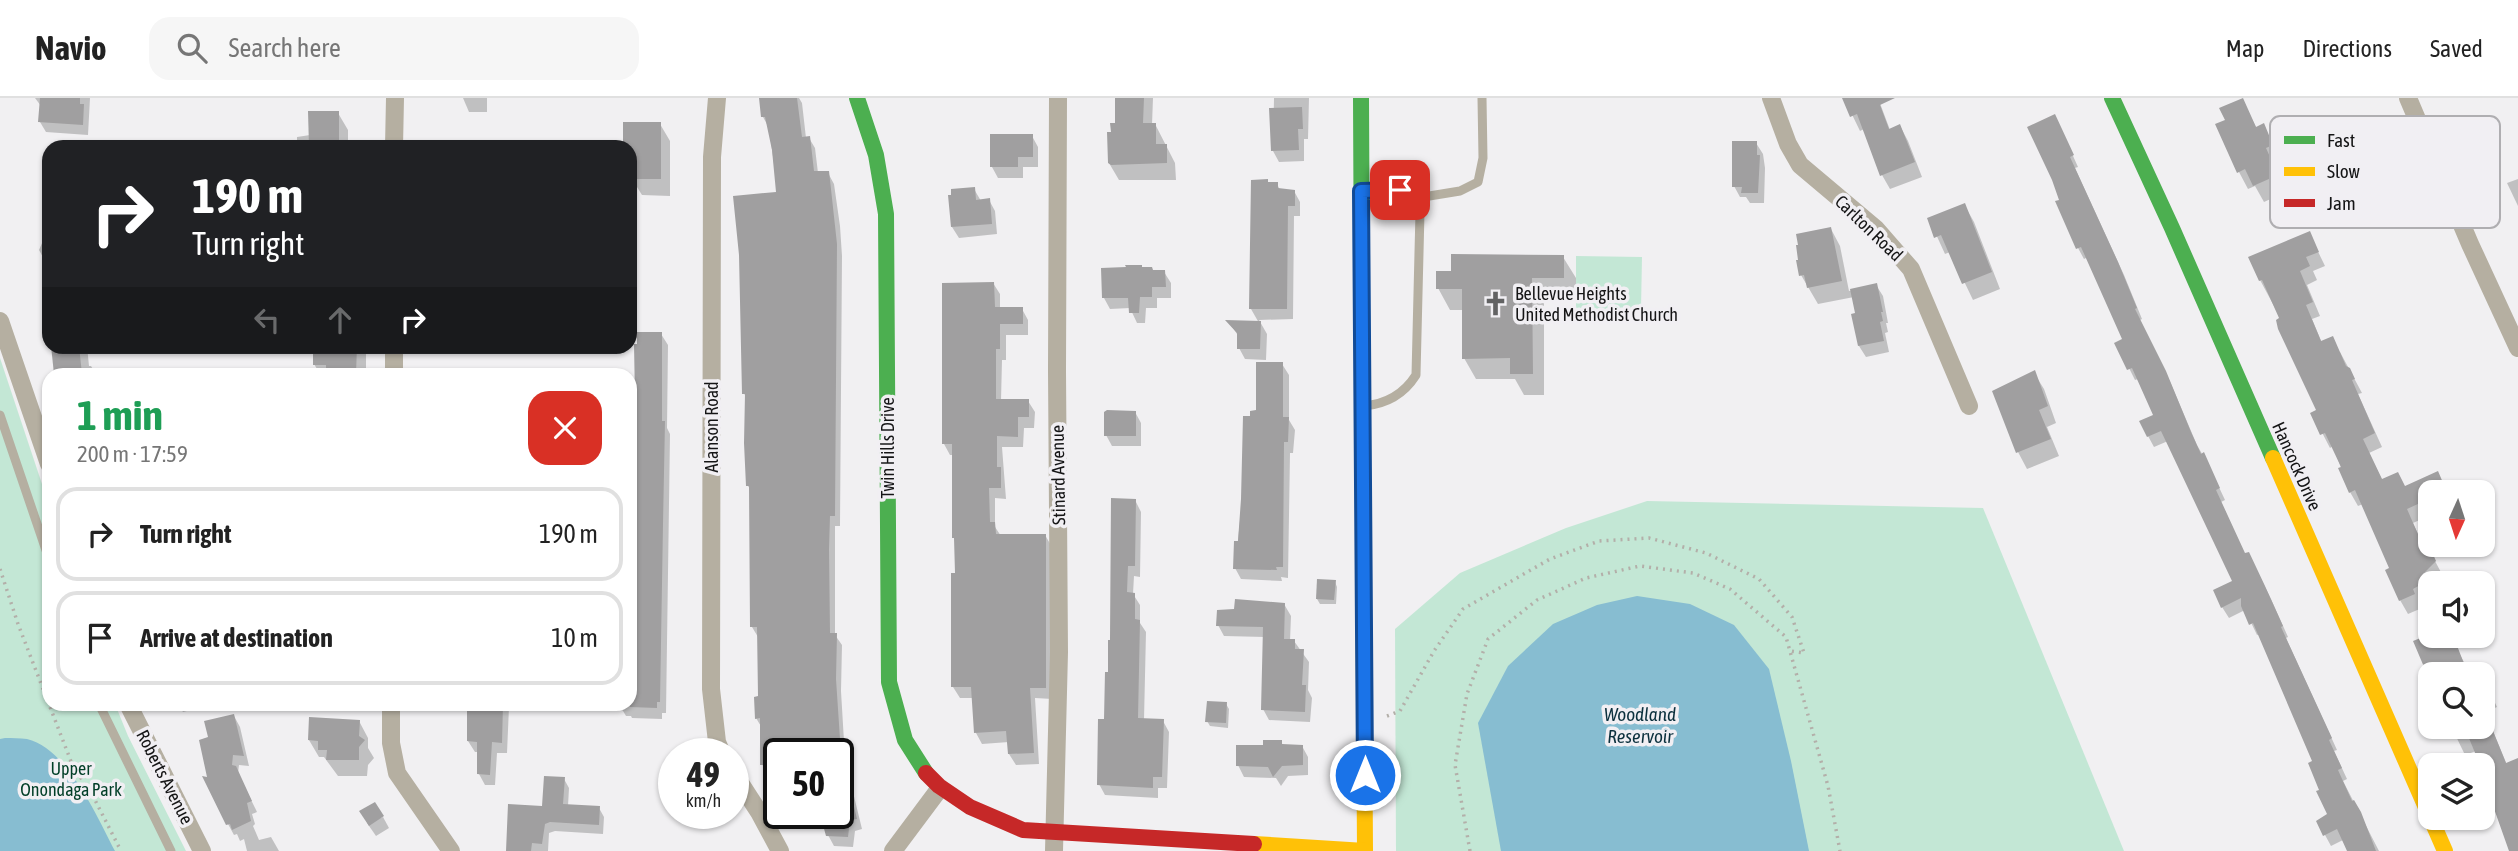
<!DOCTYPE html>
<meta charset="utf-8">
<style>
body{margin:0;font-family:"Asap Condensed",sans-serif;background:#f6f6f6;color:#222;height:100vh;display:flex;flex-direction:column;font-size:26px;white-space:nowrap}
*{box-sizing:border-box;margin:0}
p{font-size:23px;color:#767676}
.icon{flex:none;width:38px;height:38px;fill:none;stroke:currentColor;stroke-width:2;stroke-linecap:round;stroke-linejoin:round}
.map{position:relative;flex:1;overflow:hidden}
.drawer{position:absolute;left:42px;top:270px;width:595px;height:343px;display:flex;flex-direction:column;background:#fff;border-radius:21px;box-shadow:0 2px 5px #0004}
.drawer>*{flex:none}
.banner{position:absolute;left:42px;top:42px;width:595px;height:214px;border-radius:21px;box-shadow:0 2px 5px #0004;background:#202124;color:#fff;overflow:hidden}
.needle{width:46px;rotate:183deg}
.tools{position:absolute;left:2418px;top:382px;display:grid;gap:14px}
.tools a{display:grid;place-items:center;width:77px;height:77px;border-radius:14px;background:#fff;box-shadow:0 2px 5px #0004;font-size:35px}
.speed{position:absolute;left:658px;top:640px;display:flex;gap:14px;font-size:35px;font-weight:700;text-align:center}
.speed>*{display:grid;place-content:center;width:91px;height:91px;border-radius:50%;background:#fff;box-shadow:0 2px 5px #0004;line-height:1}
.speed small{font-size:18px;font-weight:400}
.speed .limit{border:4px solid #111;border-radius:10px;background:#fff;color:#111}
.pin{position:absolute;display:grid;place-items:center;width:60px;height:60px;color:#fff;margin:-30px;border-radius:14px;box-shadow:0 4px 10px #0006}
.me{position:absolute;width:77px;margin:-38px;rotate:0deg;stroke-linejoin:round;filter:drop-shadow(0 0 5px #0008)}
.turn{display:flex;align-items:center;gap:24px;height:147px;padding:0 35px;font-size:32px}
.turn .icon{width:91px;height:91px;stroke-width:2.5}
.turn b{display:block;font-size:49px;line-height:60px}
.lanes{display:flex;align-items:center;height:66px;padding:0 35px;background:#0003;justify-content:center;gap:35px;direction:ltr}
.lanes .off{opacity:.35}
.round{display:grid;place-items:center;flex:none;width:74px;height:74px;border-radius:21px;background:#f6f6f6}
.head{display:flex;align-items:center;justify-content:space-between;height:119px;padding:0 35px}
h1{font-size:42px;font-weight:700;line-height:52px;color:#1e9e55}
ul{padding:0;list-style:none}
li{display:flex;align-items:center;gap:21px;height:94px;margin:0 14px 10px;padding:0 21px;border:4px solid #e0e0e0;border-radius:21px}
li div{flex:1}
li b{display:block;font-size:26px}
li em{font-style:normal}
header{display:flex;align-items:center;gap:42px;box-sizing:border-box;height:98px;padding:0 35px;background:#fff;border-bottom:2px solid #e0e0e0}
header strong{font-size:33px}
nav{display:flex;gap:38px;margin-inline-start:auto;font-size:24px}
.search{width:490px;height:63px;background:#f6f6f6;display:flex;align-items:center;gap:18px;box-sizing:border-box;padding:0 24px;border-radius:21px;color:#767676;font-size:26px}
.map>svg:first-child{display:block}
.green{fill:#c3e7d5}
.water{fill:#87bdd1}
.shadow{fill:#0003}
.building{fill:#a09fa0}
.lines{fill:none;stroke-linecap:round;stroke-linejoin:round}
.path{stroke:#b3afa9;stroke-width:3.5;stroke-dasharray:2 5;stroke-linecap:butt}
.lane{stroke:#b5afa1;stroke-width:9}
.street{stroke:#b5afa1;stroke-width:18}
.fast{stroke:#4caf50;stroke-width:16}
.slow{stroke:#ffc107;stroke-width:16}
.jam{stroke:#c62828;stroke-width:16}
.route-casing{stroke:#114b97;stroke-width:18}
.route{stroke:#1a73e8;stroke-width:12}
.labels{text-anchor:middle;dominant-baseline:central;stroke-width:7;stroke-linejoin:round;paint-order:stroke}
.street-label{font-size:18px;fill:#151516;stroke:#f1eff3}
.poi-label{font-size:18px;fill:#151516;stroke:#f1eff3;text-anchor:start}
.park-label{font-size:18px;fill:#013e27;stroke:#f1eff3}
.water-label{font-size:19px;font-style:italic;fill:#0b303d;stroke:#f1eff3}
.key{fill:#f1eff3;stroke:#afaeb1;stroke-width:2}
.key-label{font-size:19px;fill:#151516}
</style>
<header>
<strong>Navio</strong>
<div class="search"><svg class="icon" aria-label="search" viewBox="0 0 24 24"><circle cx="10" cy="10" r="6"/><path d="M15 15l6 6"/></svg>Search here</div>
<nav><a>Map</a><a>Directions</a><a>Saved</a></nav>
</header>
<div class="map">
<svg width="2518" height="753" viewBox="0 0 2518 753">
<rect width="100%" height="100%" fill="#f1f0f2"/>
<!-- green -->
<g class="green">
<polygon points="1576,158 1642,159 1641,211 1576,211"/>
<polygon points="0,260 49,407 49,606 115,606 128,638 186,753 0,753"/>
<polygon points="1647,403 1983,410 2124,753 1396,753 1395,531 1460,475 1566,430"/>
</g>
<!-- water -->
<g class="water">
<polygon points="1637,498 1690,506 1734,527 1769,571 1791,663 1809,753 1501,753 1478,625 1508,568 1553,526 1597,507"/>
<path d="M5 640C12 640 20 640 27 641 68 651 97 719 115 753H0V641Z"/>
</g>
<!-- shadow -->
<g class="shadow">
<polygon points="35,0 90,0 88,37 46,34 40,24 41,8"/>
<polygon points="463,0 487,0 487,14 469,14"/>
<polygon points="760,0 799,0 802,5 806,40 809,40 815,50 818,75 828,75 834,86 840,128 842,158 840,428 835,428 835,537 842,547 841,593 846,677 851,686 862,731 855,733 853,749 834,748 828,737 823,716 838,716 838,656 779,656 779,677 768,677 762,666 762,630 756,620 760,600 758,539 752,529 750,391 748,388 746,300 744,295 778,95 769,30 763,19"/>
<polygon points="1117,0 1153,0 1152,27 1155,26 1175,65 1176,82 1119,82 1109,65 1112,35 1116,27"/>
<polygon points="1274,0 1309,0 1308,41 1304,41 1304,63 1279,64 1273,53"/>
<polygon points="1844,0 1878,0 1890,32 1900,28 1908,43 1922,79 1890,91 1882,77 1864,31 1860,33"/>
<polygon points="2242,2 2257,31 2263,28 2281,64 2274,67 2286,94 2264,104 2255,88 2248,91 2239,74 2227,23"/>
<polygon points="338,15 348,32 348,49 297,49 297,39 310,37"/>
<polygon points="660,26 670,43 670,98 642,97 632,81 630,49 624,49"/>
<polygon points="2060,29 2078,69 2075,70 2124,177 2142,221 2140,222 2171,286 2197,347 2209,368 2225,402 2221,404 2245,457 2254,467 2271,501 2288,539 2286,540 2337,652 2334,653 2347,681 2343,683 2379,753 2348,753 2343,742 2331,748 2325,737 2329,717 2314,664 2260,536 2257,537 2245,512 2229,520 2222,509 2235,484 2168,343 2154,349 2148,338 2155,318 2138,281 2135,282 2117,246 2124,242 2088,159 2084,161 2078,150 2062,103"/>
<polygon points="1032,38 1038,49 1038,69 1023,69 1023,80 998,80 992,69"/>
<polygon points="1756,45 1763,56 1765,70 1764,105 1750,105 1746,99 1740,99 1734,88"/>
<polygon points="2518,81 2518,108 2507,85"/>
<polygon points="1268,86 1277,86 1280,92 1294,93 1300,104 1300,118 1294,118 1293,221 1259,222 1267,236 1266,262 1245,261 1239,250 1239,239 1229,224 1259,225 1251,211"/>
<polygon points="974,91 981,103 989,102 995,113 997,136 959,140 952,129"/>
<polygon points="1965,108 1974,124 2000,191 1973,202 1950,154 1945,156 1929,121"/>
<polygon points="49,129 49,170 39,152"/>
<polygon points="1831,131 1840,148 1849,193 1876,187 1883,198 1888,225 1886,225 1888,234 1885,235 1889,254 1866,259 1859,248 1853,217 1857,216 1854,199 1818,206 1801,177"/>
<polygon points="2309,135 2325,168 2313,173 2317,182 2307,187 2320,218 2312,221 2322,245 2340,254 2362,295 2358,296 2382,349 2369,355 2382,382 2406,389 2437,375 2447,394 2431,394 2431,417 2413,425 2425,451 2428,450 2443,478 2436,485 2431,485 2429,500 2419,505 2422,510 2408,516 2400,502 2392,471 2363,406 2358,408 2350,394 2333,348 2330,350 2312,315 2319,313 2281,221 2260,182"/>
<polygon points="1563,159 1576,180 1576,201 1544,200 1544,297 1524,297 1515,281 1476,281 1464,260 1464,212 1450,212 1438,190 1453,175"/>
<polygon points="1153,174 1164,174 1171,185 1171,200 1157,200 1157,210 1146,210 1145,225 1137,225 1130,210 1110,211 1104,200"/>
<polygon points="993,185 1000,196 1000,211 1022,211 1028,222 1028,237 1006,237 1006,262 1002,262 1001,303 1028,303 1035,314 1034,330 1024,330 1023,349 1002,349 1006,401 995,400 995,429 1001,438 1045,437 1052,449 1052,601 1035,600 1039,666 1016,667 1009,656 1009,644 982,646 976,635 974,600 960,600 953,589 956,477 956,444 954,439 954,357 950,357 944,346"/>
<polygon points="661,236 668,247 667,330 670,336 666,615 662,615 662,621 632,620 631,618 626,618 619,606 630,606 630,468 634,468 638,412"/>
<polygon points="53,248 87,248 89,268 91,268 96,276 69,276 68,271"/>
<polygon points="315,248 366,248 366,272 368,276 320,276 314,266"/>
<polygon points="1282,266 1289,277 1289,322 1295,332 1293,355 1290,355 1288,480 1281,479 1282,483 1241,481 1235,470 1251,320 1258,314"/>
<polygon points="2034,275 2044,291 2056,325 2047,329 2059,358 2027,371 2018,354"/>
<polygon points="1135,314 1141,325 1141,348 1112,348 1106,337"/>
<polygon points="1135,402 1141,414 1140,479 1134,478 1133,496 1140,507 1140,525 1146,534 1144,622 1163,623 1169,634 1167,690 1158,690 1158,700 1105,697 1099,686 1109,575"/>
<polygon points="1335,484 1337,489 1336,506 1320,506 1317,501"/>
<polygon points="1284,506 1291,518 1290,543 1294,543 1309,564 1308,592 1312,600 1310,624 1269,622 1263,611 1265,539 1224,538 1218,527"/>
<polygon points="2446,537 2452,548 2455,547 2467,570 2472,568 2476,576 2431,576 2431,581 2415,544"/>
<polygon points="2483,580 2497,609 2485,614 2507,667 2518,670 2518,753 2511,753 2494,707 2492,708 2483,692 2483,667 2476,653 2465,657 2451,628 2483,628"/>
<polygon points="178,606 214,606 183,614"/>
<polygon points="469,606 507,606 509,609 507,655 497,655 495,687 485,687 479,676 479,654 475,654 468,643"/>
<polygon points="1226,606 1229,611 1228,630 1210,628 1207,623"/>
<polygon points="234,618 240,629 249,668 239,667 238,675 257,714 252,716 255,726 253,728 259,742 271,739 279,753 247,753 244,741 240,743 237,736 234,737 228,726 209,681 210,641"/>
<polygon points="359,623 368,640 368,650 374,660 368,667 367,678 338,678 324,659 319,659 309,642"/>
<polygon points="1281,644 1283,647 1302,648 1308,659 1308,677 1288,678 1281,688 1276,680 1244,679 1238,667 1264,649"/>
<polygon points="564,681 569,690 568,708 599,710 604,719 603,736 555,733 549,735 548,753 508,753"/>
<polygon points="383,719 389,730 376,738 367,725"/>
</g>
<!-- building -->
<g class="building">
<polygon points="40,0 80,0 80,6 84,6 83,27 38,24"/>
<polygon points="759,0 797,0 802,39 810,38 814,73 829,73 837,146 835,418 830,418 829,451 830,535 837,535 836,581 841,656 779,656 779,667 760,667 760,620 755,621 754,599 758,598 757,529 750,529 749,388 746,388 744,345 745,296 742,296 739,157 733,98 776,94 772,52 765,19 761,19"/>
<polygon points="1115,0 1144,0 1143,25 1156,25 1156,46 1167,46 1167,65 1111,67 1108,65 1107,34 1111,34 1110,25 1115,25"/>
<polygon points="1842,0 1895,0 1880,7 1889,31 1900,26 1915,64 1880,78 1857,16 1850,19"/>
<polygon points="2243,0 2256,29 2264,25 2273,47 2266,50 2278,77 2253,88 2245,71 2237,75 2215,26 2225,22 2219,10"/>
<polygon points="1302,9 1303,31 1298,31 1299,52 1271,53 1269,10"/>
<polygon points="308,13 339,13 339,49 309,49"/>
<polygon points="2055,16 2074,57 2070,59 2118,164 2137,210 2135,211 2166,273 2191,334 2201,356 2204,354 2220,390 2216,392 2245,455 2249,454 2265,488 2283,528 2281,529 2332,640 2329,642 2342,670 2338,672 2352,703 2354,702 2361,714 2376,753 2347,753 2337,731 2323,738 2316,723 2327,716 2316,693 2319,692 2308,665 2312,663 2253,525 2249,527 2241,508 2241,500 2221,510 2213,492 2232,483 2161,333 2147,339 2139,323 2153,317 2132,270 2127,272 2114,245 2122,241 2081,149 2076,151 2055,103 2059,102 2052,82 2027,29"/>
<polygon points="623,24 661,24 661,81 630,81 630,49 623,49"/>
<polygon points="990,36 1033,36 1033,59 1018,59 1018,69 990,69"/>
<polygon points="1732,43 1757,43 1757,57 1760,57 1758,95 1741,95 1742,89 1732,89"/>
<polygon points="1268,81 1268,84 1278,84 1278,90 1295,92 1295,108 1288,108 1287,211 1249,211 1251,82"/>
<polygon points="975,89 976,102 990,100 992,126 951,129 948,97 951,97 951,91"/>
<polygon points="1965,105 1992,174 1962,186 1941,137 1934,140 1927,120"/>
<polygon points="1831,129 1842,183 1807,190 1804,177 1799,178 1796,162 1798,162 1796,147 1798,147 1796,136"/>
<polygon points="2310,133 2319,154 2306,159 2310,168 2300,173 2313,204 2306,207 2321,243 2333,238 2346,268 2350,270 2355,281 2352,282 2375,335 2363,341 2382,381 2398,374 2405,388 2438,373 2447,394 2431,394 2431,400 2407,411 2424,450 2429,447 2436,463 2422,477 2422,486 2413,491 2415,496 2399,503 2385,472 2389,470 2355,392 2349,395 2338,370 2341,369 2325,335 2320,337 2310,315 2316,312 2278,231 2276,222 2279,220 2262,182 2259,183 2248,159"/>
<polygon points="1451,156 1564,157 1564,180 1532,180 1533,276 1510,276 1510,260 1462,261 1462,191 1436,191 1436,173 1451,173"/>
<polygon points="1125,167 1142,167 1142,169 1152,169 1153,172 1165,172 1166,189 1152,189 1152,199 1140,199 1139,215 1129,215 1128,200 1102,200 1101,170 1126,169"/>
<polygon points="994,184 995,209 1023,209 1023,226 1000,226 1000,251 996,251 996,301 1029,301 1029,319 1018,319 1018,339 997,338 997,369 1001,369 1001,390 989,390 990,424 995,424 996,436 1046,436 1046,590 1030,590 1034,655 1008,656 1006,633 974,635 971,589 951,589 951,475 955,475 954,440 952,440 952,346 942,346 942,185"/>
<polygon points="1877,185 1883,214 1881,214 1883,223 1880,224 1884,243 1858,248 1851,216 1855,215 1850,191"/>
<polygon points="1225,222 1261,223 1260,251 1237,251 1237,235"/>
<polygon points="637,234 662,234 662,323 665,323 663,426 660,604 657,604 657,610 630,609 630,466 632,466 634,456 634,410 637,410 634,246 637,246"/>
<polygon points="51,248 79,248 82,276 54,276"/>
<polygon points="313,248 357,248 356,276 332,276 332,270 326,270 326,267 313,267"/>
<polygon points="1256,264 1283,264 1283,319 1289,319 1288,344 1284,344 1283,469 1276,469 1277,472 1233,471 1234,443 1238,443 1241,401 1243,318 1250,318 1250,313 1256,312"/>
<polygon points="2035,272 2048,308 2039,312 2051,341 2016,355 1992,293"/>
<polygon points="1107,312 1136,313 1136,338 1104,338 1104,314"/>
<polygon points="1111,400 1136,401 1135,468 1128,468 1127,494 1135,495 1135,521 1140,522 1138,620 1164,621 1162,679 1153,679 1153,690 1097,687 1098,621 1104,621 1105,574 1108,574 1108,542 1110,542"/>
<polygon points="1317,481 1336,482 1334,502 1316,501"/>
<polygon points="1235,501 1285,505 1284,541 1295,541 1295,551 1304,551 1302,587 1306,587 1305,614 1261,612 1263,529 1216,528 1217,512 1234,511"/>
<polygon points="2428,537 2447,537 2451,547 2456,545 2468,576 2427,576 2413,543"/>
<polygon points="1207,603 1227,604 1226,625 1205,624"/>
<polygon points="467,606 503,606 502,645 492,644 490,677 477,676 477,644 467,643"/>
<polygon points="234,616 244,658 233,657 232,667 236,668 252,703 247,705 251,723 232,732 230,726 226,727 202,678 207,679 199,642 208,639 204,623"/>
<polygon points="309,619 360,622 359,638 365,642 359,649 359,662 326,662 327,652 318,652 318,643 308,642"/>
<polygon points="2464,628 2491,628 2506,665 2518,660 2518,753 2509,753 2492,705 2483,690 2483,667 2480,667"/>
<polygon points="1263,642 1282,642 1282,646 1303,647 1303,667 1282,668 1273,679 1268,669 1236,668 1236,647 1263,647"/>
<polygon points="838,668 844,668 857,721 850,722 848,739 826,738 820,716 838,716"/>
<polygon points="544,678 565,679 563,706 600,708 599,727 550,724 545,726 542,746 532,745 531,753 506,753 508,706 542,708"/>
<polygon points="375,704 384,718 369,728 359,713"/>
</g>
<g class="lines">
<!-- path -->
<g class="path">
<polyline points="0,471 18,526 72,666 95,702 121,753"/>
<polyline points="1387,618 1400,613 1434,553 1463,511 1550,461 1599,443 1649,440 1706,455 1759,481 1792,519 1804,555 1790,553"/>
<polyline points="1470,753 1455,667 1467,596 1488,541 1537,502 1586,480 1640,468 1693,475 1730,491 1786,539 1828,688 1840,753"/>
</g>
<!-- lane -->
<g class="lane">
<path d="M1363 93C1381 93 1401 88 1417 100L1420 114 1416 277C1404 296 1386 306 1364 308"/>
<polyline points="1417,100 1460,93 1478,84 1483,60 1482,0"/>
<polyline points="0,317 49,461"/>
<polyline points="99,606 171,753"/>
</g>
<!-- street -->
<g class="street">
<polyline points="717,0 712,59 711,591 717,644 722,656"/>
<polyline points="1771,0 1788,46 1800,67 1876,131 1911,171 1969,308"/>
<polyline points="2408,0 2470,146 2518,250"/>
<polyline points="394,49 395,0"/>
<polyline points="0,223 49,366"/>
<polyline points="394,276 394,248"/>
<polyline points="128,606 202,753"/>
<polyline points="391,606 391,645 397,675 451,753"/>
<polyline points="733,674 759,714 780,753"/>
<polyline points="893,753 940,690"/>
<polyline points="1054,753 1059,554 1057,273 1058,0"/>
</g>
<!-- fast -->
<g class="fast">
<polyline points="857,0 876,57 886,116 889,584 905,642 926,675"/>
<polyline points="1361,0 1363,420"/>
<polyline points="2112,0 2172,130 2273,360"/>
</g>
<!-- slow -->
<g class="slow">
<polyline points="2273,360 2445,753"/>
<polyline points="1363,420 1365,753"/>
<polyline points="1254,746 1365,753"/>
</g>
<!-- jam -->
<polyline class="jam" points="926,675 939,688 970,709 1023,732 1254,746"/>
</g>
<g class="lines">
<defs>
<polyline id="route" points="1365,677 1361,93 1400,92"/>
</defs>
<!-- route casing -->
<use href="#route" class="route-casing"/>
<!-- route -->
<use href="#route" class="route"/>
</g>
<!-- icons -->
<defs>
<symbol id="church-bare" viewBox="-9 -9 18 18"><path d="M-1.2-6h2.4v3.5h3.3v2.4h-3.3V6h-2.4V-.1h-3.3v-2.4h3.3Z" fill="#626263" stroke="#f1eff3" stroke-width="2.5" paint-order="stroke"/></symbol>
</defs>
<g fill-rule="evenodd">
<use href="#church-bare" x="1478" y="188" width="35" height="35"/>
</g>
<g class="labels">
<!-- street labels -->
<g class="street-label">
<text transform="translate(1869 130) rotate(44)">Carlton Road</text>
<text transform="translate(711 329) rotate(-90)">Alanson Road</text>
<text transform="translate(887 350) rotate(-90)">Twin Hills Drive</text>
<text transform="translate(2297 368) rotate(66)">Hancock Drive</text>
<text transform="translate(1058 377) rotate(-91)">Stinard Avenue</text>
<text transform="translate(165 679) rotate(63)">Roberts Avenue</text>
</g>
<!-- poi labels -->
<g class="poi-label">
<text x="1515" y="195">Bellevue Heights<tspan x="1515" dy="21">United Methodist Church</tspan></text>
</g>
<!-- park labels -->
<g class="park-label">
<text x="71" y="670">Upper<tspan x="71" dy="21">Onondaga Park</tspan></text>
</g>
<!-- water labels -->
<g class="water-label">
<text x="1640" y="616">Woodland<tspan x="1640" dy="22">Reservoir</tspan></text>
</g>
</g>
<!-- legend -->
<rect x="2270" y="18" width="230" height="112" rx="10" class="key"/>
<rect x="2284" y="38" width="31" height="8" fill="#4caf50"/>
<rect x="2284" y="69" width="31" height="9" fill="#ffc107"/>
<rect x="2284" y="101" width="31" height="8" fill="#c62828"/>
<g class="key-label">
<text x="2327" y="49">Fast</text>
<text x="2327" y="80">Slow</text>
<text x="2327" y="112">Jam</text>
</g>
</svg>
<div class="tools">
<a><svg class="needle" viewBox="-14 -14 28 28"><path d="M0-13l5 13h-10z" fill="#e53935"/><path d="M0 13l5-13h-10z" fill="#767676"/></svg></a>
<a><svg class="icon" aria-label="sound" viewBox="0 0 24 24"><path d="M4 9h4l5-4v14l-5-4H4zM17 9q2 3 0 6"/></svg></a>
<a><svg class="icon" aria-label="search" viewBox="0 0 24 24"><circle cx="10" cy="10" r="6"/><path d="M15 15l6 6"/></svg></a>
<a><svg class="icon" aria-label="layers" viewBox="0 0 24 24"><path d="M12 4l9 5-9 5-9-5zM3 14l9 5 9-5"/></svg></a>
</div>
<div class="speed"><div>49<small>km/h</small></div><div class="limit">50</div></div>
<div class="pin" style="left:1400px;top:92px;background:#d93025"><svg class="icon" aria-label="arrive" viewBox="0 0 24 24"><path d="M6 21V4h12l-3 4 3 4H6"/></svg></div>
<svg class="me" style="left:1365px;top:677px" viewBox="-20 -20 40 40"><circle r="17" fill="#1a73e8" stroke="#fff" stroke-width="3"/><path d="M0-11L8 9 0 5-8 9z" fill="#fff"/></svg>
<div class="banner">
<div class="turn"><svg class="icon" aria-label="right" viewBox="0 0 24 24"><path d="M7 20v-9h11M14 6l5 5-5 5"/></svg><div><b>190 m</b>Turn right</div></div>
<div class="lanes"><svg class="icon off" aria-label="left" viewBox="0 0 24 24"><path d="M17 20v-9H6M10 6l-5 5 5 5"/></svg><svg class="icon off" aria-label="ahead" viewBox="0 0 24 24"><path d="M12 20V5M6 11l6-6 6 6"/></svg><svg class="icon" aria-label="right" viewBox="0 0 24 24"><path d="M7 20v-9h11M14 6l5 5-5 5"/></svg></div>
</div>
<section class="drawer">
<div class="head"><div><h1>1 min</h1><p>200 m · 17:59</p></div><a class="round" style="background:#d93025;color:#fff"><svg class="icon" aria-label="close" viewBox="0 0 24 24"><path d="M6 6l12 12M18 6L6 18"/></svg></a></div>
<ul>
<li><svg class="icon" aria-label="right" viewBox="0 0 24 24"><path d="M7 20v-9h11M14 6l5 5-5 5"/></svg><div><b>Turn right</b></div><em>190 m</em></li>
<li><svg class="icon" aria-label="arrive" viewBox="0 0 24 24"><path d="M6 21V4h12l-3 4 3 4H6"/></svg><div><b>Arrive at destination</b></div><em>10 m</em></li>
</ul>
</section>
</div>
